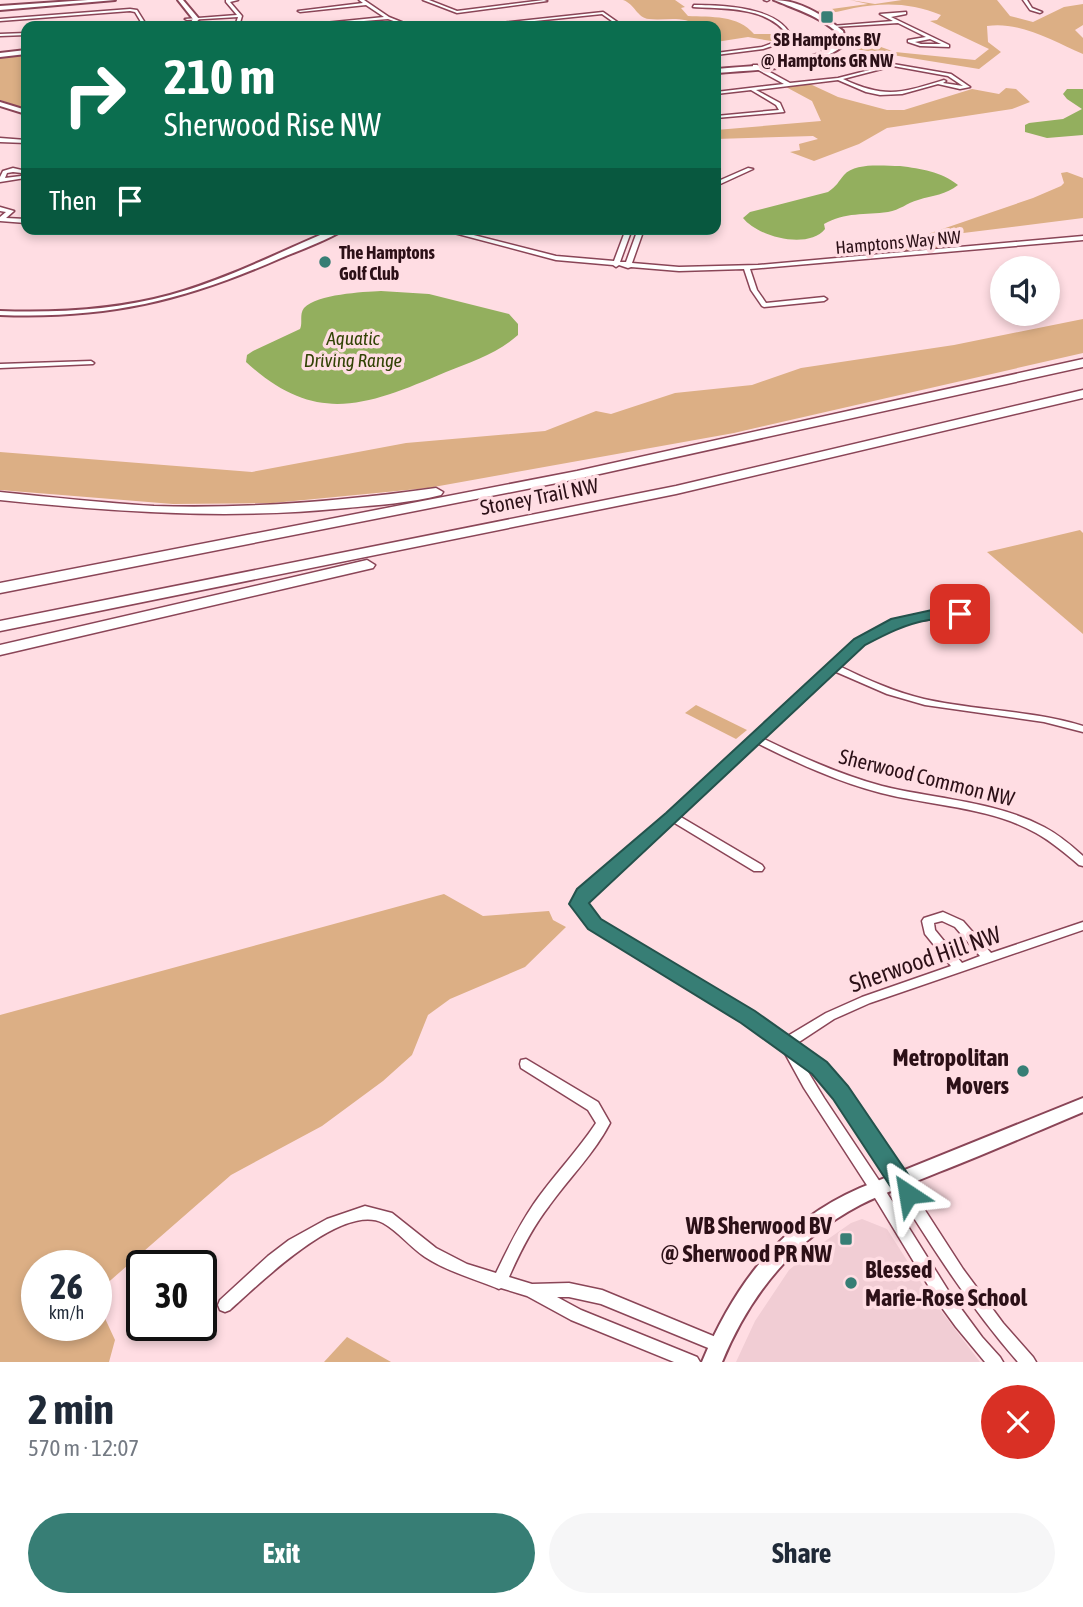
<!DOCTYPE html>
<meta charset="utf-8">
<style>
body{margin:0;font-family:"Asap Condensed",sans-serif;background:#f6f6f7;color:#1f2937;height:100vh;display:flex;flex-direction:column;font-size:26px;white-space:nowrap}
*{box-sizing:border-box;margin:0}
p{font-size:23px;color:#747a83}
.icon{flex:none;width:38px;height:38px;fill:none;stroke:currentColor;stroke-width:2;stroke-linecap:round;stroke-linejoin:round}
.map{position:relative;height:1362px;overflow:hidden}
.panel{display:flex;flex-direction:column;background:#fff;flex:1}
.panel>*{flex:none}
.hud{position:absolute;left:21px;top:21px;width:700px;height:214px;border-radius:14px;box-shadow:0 4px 10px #0003;background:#0b6e4f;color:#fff;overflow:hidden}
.buttons{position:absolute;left:990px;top:256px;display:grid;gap:14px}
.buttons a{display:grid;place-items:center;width:70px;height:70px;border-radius:50%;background:#fff;box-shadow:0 4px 10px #0003;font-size:35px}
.speed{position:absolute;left:21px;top:1250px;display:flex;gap:14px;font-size:35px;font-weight:700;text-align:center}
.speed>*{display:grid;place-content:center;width:91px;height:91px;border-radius:50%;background:#fff;box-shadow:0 4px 10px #0003;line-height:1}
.speed small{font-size:18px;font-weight:400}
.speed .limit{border:4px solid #111;border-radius:10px;background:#fff;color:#111}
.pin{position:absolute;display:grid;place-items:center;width:60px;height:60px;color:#fff;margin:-30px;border-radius:14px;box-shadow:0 4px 10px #0006}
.me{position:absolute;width:77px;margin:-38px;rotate:327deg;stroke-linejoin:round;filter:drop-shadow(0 0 5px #0008)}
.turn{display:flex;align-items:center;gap:24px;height:147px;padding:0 28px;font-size:32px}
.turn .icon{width:91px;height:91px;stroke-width:2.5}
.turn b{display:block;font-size:49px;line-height:60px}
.then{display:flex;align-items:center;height:66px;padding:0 28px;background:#0003;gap:14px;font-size:26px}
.round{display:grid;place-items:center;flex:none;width:74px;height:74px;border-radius:37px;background:#f6f6f7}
.headline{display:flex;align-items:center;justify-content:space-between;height:119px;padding:0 28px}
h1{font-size:42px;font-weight:700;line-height:52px}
.button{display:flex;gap:14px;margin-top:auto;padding:14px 28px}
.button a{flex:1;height:80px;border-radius:42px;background:#377e75;color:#fff;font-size:28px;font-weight:700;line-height:80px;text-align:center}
.button a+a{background:#f6f6f7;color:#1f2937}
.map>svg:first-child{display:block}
.built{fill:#f1cdd4}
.green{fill:#dcaf85}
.water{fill:#93af5e}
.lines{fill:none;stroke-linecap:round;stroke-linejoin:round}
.minor-casing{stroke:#8a4557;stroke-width:3}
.tertiary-casing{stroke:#8a4557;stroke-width:4}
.secondary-casing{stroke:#8a4557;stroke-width:4}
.motorway-casing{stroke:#8a4557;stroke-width:3}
.minor{fill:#fff;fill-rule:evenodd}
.tertiary{fill:#fff;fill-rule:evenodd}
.secondary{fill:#fff;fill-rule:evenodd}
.motorway{fill:#fff;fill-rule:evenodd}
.route{fill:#377e75;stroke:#24524c;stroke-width:2}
.poi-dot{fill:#377e75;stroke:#ffdde3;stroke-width:2.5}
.labels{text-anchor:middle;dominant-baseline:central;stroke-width:7;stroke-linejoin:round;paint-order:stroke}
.far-poi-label{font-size:18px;font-weight:bold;fill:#2c1017;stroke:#ffdde3}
.far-street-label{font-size:18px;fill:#2c1017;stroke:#ffdde3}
.far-water-label{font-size:19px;font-style:italic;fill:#324305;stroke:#ffdde3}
.street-label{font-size:21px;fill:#2c1017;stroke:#ffdde3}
.near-street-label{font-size:24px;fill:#2c1017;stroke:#ffdde3}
.near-poi-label{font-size:24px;font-weight:bold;fill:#2c1017;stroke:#ffdde3;text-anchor:end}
</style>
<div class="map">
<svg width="1083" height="1362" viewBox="0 0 1083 1362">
<rect width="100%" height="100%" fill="#ffdde3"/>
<!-- built -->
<polygon class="built" points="862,1219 887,1229 929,1295 980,1362 736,1362 755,1321 789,1270 821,1244 851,1223"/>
<!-- green -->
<g class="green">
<path d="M623 0H675L685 7 681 8 688 16C711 17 738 15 754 34H785L777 42 748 37 716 42V26H697C685 15 664 21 649 19 637 18 635 4 623 0Z"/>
<path d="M850 0 875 4 902 0H997L1010 16 1033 22 1064 7 1083 4V25L1075 30 1083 38V54C1053 41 1020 21 987 26L988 42 1001 52 979 69 849 48 852 42 879 43 881 47 895 52 975 60 989 49 930 21 937 20 941 15C912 3 885 2 854 8 842 10 829 16 817 11L868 4Z"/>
<polygon points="26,53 26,101 23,103 26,104 26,109 0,100 0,56"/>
<polygon points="810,84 838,97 887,110 904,110 972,89 999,94 1006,88 1016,89 1030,102 1012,109 887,128 859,144 814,161 790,152 800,150 799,144 818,139 813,136 716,139 716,130 821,121 812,101 786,87"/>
<polygon points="1067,172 1083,178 1083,218 939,236 954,248 879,254 875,252 1033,198 1061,186 1064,183 1061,173"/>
<polygon points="1083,319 1083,353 734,433 428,488 273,503 173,504 0,490 0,452 252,472 406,443 545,431 596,411 611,414 675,393 752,385 801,368 954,345"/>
<polygon points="1080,530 1083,533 1083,634 987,552"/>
<polygon points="696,705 747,730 736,739 685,713"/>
<polygon points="444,894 483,916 549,911 553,920 566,927 525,967 450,999 428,1015 412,1055 383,1081 322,1126 231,1175 96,1293 96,1265 37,1265 37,1325 96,1325 96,1299 115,1340 109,1362 0,1362 0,1015"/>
<polygon points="347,1337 391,1362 324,1362"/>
</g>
<!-- water -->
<g class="water">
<polygon points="1067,89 1083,89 1083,135 1047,138 1025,132 1025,125 1029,123 1063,119 1082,109 1067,99 1063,94"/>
<path d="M900 166C922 169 940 171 958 185 946 195 933 195 918 200 907 203 900 210 888 212 865 215 845 212 824 224L825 229C808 250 758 237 743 218L750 212 828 192C837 186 838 182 844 175 855 162 884 166 900 166Z"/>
<path d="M381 291 429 294 509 314 518 324V335C498 353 471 362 446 372 368 405 316 427 246 362L247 355 253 351 300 329C303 323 299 314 304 308 318 294 362 292 381 291Z"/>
</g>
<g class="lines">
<defs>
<g id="minor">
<polygon points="226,0 238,0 230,2 242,16 239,26 235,26 238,17 187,20 185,19 237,15 226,2"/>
<polygon points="359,0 364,0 389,17 404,23 402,24 388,19 303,26 305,25 384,17 366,5 300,12 298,11 363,3"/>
<polygon points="423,0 429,0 457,11 544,0 547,1 457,13"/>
<polygon points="764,0 769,0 767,1"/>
<polygon points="1023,0 1027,0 1032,8 1042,12 1040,13 1030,10"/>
<path d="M694 5C723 5 782 7 792 39L845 44 843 45 787 41 763 49 716 55V53L762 47 789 37C769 6 725 9 693 7Z"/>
<polygon points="130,9 137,10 147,26 143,26 142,24 113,26 141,22 135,12 130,11 0,21 0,19"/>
<polygon points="603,12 623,26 619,26 602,14 485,26 473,26"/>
<path d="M906 12V14L891 17 949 45V47L920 46 908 42V40L926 37 898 23 834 27 832 26 893 21 880 14ZM930 39 941 44H921L915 42Z"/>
<polygon points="26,33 26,35 0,36 0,34"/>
<path d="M893 64 951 74 970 87 960 89 938 84 902 94 880 95 866 92 838 80 756 90 780 103 784 112 716 118V116L779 110 776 105 751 90 716 94V92L784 84 753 67V65H757L790 83 838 78ZM893 66 948 76 963 86 943 83 946 81 944 80C901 93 886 99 843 79Z"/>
<polygon points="0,138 26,140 26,143 0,142"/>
<path d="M13 168 26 171 25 178 0 182V177L3 171ZM13 172 22 173 21 176 5 178 7 173Z"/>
<polygon points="748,168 753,169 716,186 716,182"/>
<polygon points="0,207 14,211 6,218 26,219 26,223 0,221 0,217 6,212 0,211"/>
<polygon points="439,229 450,229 556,256 614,261 626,229 632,229 620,262 626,262 638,229 644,229 632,263 679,267 758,265 1083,236 1083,240 750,269 757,290 766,303 824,297 827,299 824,301 764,307 762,306 751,290 744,269 679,271 631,267 628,268 619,265 616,267 613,265 556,260"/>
<polygon points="91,361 94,363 93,364 0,368 0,364"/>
<path d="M960 611 965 614 963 616C951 618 937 618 925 620 885 625 867 640 839 666 866 679 894 692 924 699 977 711 1031 710 1083 726V732L1044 722 925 705 887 694 834 671 762 738C801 757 841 775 882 786 935 799 995 801 1044 827 1059 835 1071 845 1083 856V866L1079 865C1065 853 1052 842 1036 833 990 807 932 806 881 793 838 782 797 763 757 743L679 816 762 865 764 868 762 871H754L673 822 588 896 585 904 598 921 752 1014 786 1037 826 1013 862 997 951 966 925 934 922 921 924 918 943 912 963 921 991 953 1083 922V930L870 1003 834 1019 796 1044 825 1064 846 1088 963 1269 1003 1323 1033 1357 1036 1362H1018C947 1281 896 1185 836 1096L815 1072 802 1062 824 1098 882 1185 951 1295 982 1337 1000 1357 1003 1362H985L956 1327 940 1305 872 1193 804 1088 782 1048 744 1020 590 927 573 904 579 891 668 814 856 640C888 620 922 613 960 611ZM942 921 955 927 980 956 962 963 935 930 934 923Z"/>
<path d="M526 1059 598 1102 610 1123C594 1154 569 1178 549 1206 532 1228 520 1252 509 1277L532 1284 569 1283 602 1290 723 1340 726 1345 723 1350 718 1352 601 1304 569 1297H557L581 1310 697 1357 700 1362H674L571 1320 527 1296 501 1288 499 1289C475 1279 448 1272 425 1257 411 1248 398 1231 383 1223 342 1202 259 1284 230 1310L225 1312 220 1310 218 1305 220 1300 268 1256 289 1240 327 1219 365 1206 392 1213 436 1248 467 1264 496 1273C507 1250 518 1227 533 1205 552 1177 577 1152 596 1123L588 1110 521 1068 520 1064 521 1060Z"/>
</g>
<g id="tertiary">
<polygon points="178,0 183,0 199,19 193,26 188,26 193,19"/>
<path d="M774 0C799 0 823 15 843 31L846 44C812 71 757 69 716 73V69C757 65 804 67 840 43L838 33C817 15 798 10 774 0Z"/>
<polygon points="26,50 26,54 0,57 0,53"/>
<polygon points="0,102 26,110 26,114 0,106"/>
<path d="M334 229H345C326 241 302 249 281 258 183 301 108 319 0 315V311C57 313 115 310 170 295 227 279 280 252 334 229Z"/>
<path d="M1083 1098V1112C1035 1132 988 1153 939 1172 913 1183 885 1192 860 1205 795 1239 750 1294 722 1362H702C735 1284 780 1223 860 1188Z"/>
</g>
<polygon id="secondary" points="88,0 115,0 0,10 0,6"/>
<g id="motorway">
<polygon points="1083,359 1083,367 577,479 0,593 0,583 577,471"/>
<polygon points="1083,390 1083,398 676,494 0,631 0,621 676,486"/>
<path d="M436 488 443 492 441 495C410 503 377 505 346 508 227 520 118 512 0 500V492C51 497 103 503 154 506 248 509 343 501 436 488Z"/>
<polygon points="367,560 375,565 373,568 0,655 0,645"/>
</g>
</defs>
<!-- minor casing -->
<use href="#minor" class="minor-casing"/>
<!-- tertiary casing -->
<use href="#tertiary" class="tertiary-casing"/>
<!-- secondary casing -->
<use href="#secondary" class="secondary-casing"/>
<!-- motorway casing -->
<use href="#motorway" class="motorway-casing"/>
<!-- minor -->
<use href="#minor" class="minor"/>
<!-- tertiary -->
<use href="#tertiary" class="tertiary"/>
<!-- secondary -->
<use href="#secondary" class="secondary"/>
<!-- motorway -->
<use href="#motorway" class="motorway"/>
</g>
<!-- route -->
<path class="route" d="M932 610H960L967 614C958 623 941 618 929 620 905 624 886 634 865 645L589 903 601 919 755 1011 827 1062 848 1086 916 1186 919 1194 916 1201 908 1204 900 1201 833 1099 812 1074 741 1023 588 929 569 904 577 889 666 813 854 639 891 619Z"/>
<!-- markers -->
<g class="poi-dot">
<rect x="820" y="10" width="14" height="14" rx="3.5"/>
<circle cx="325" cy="262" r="7"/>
<circle cx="1023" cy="1071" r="7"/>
<rect x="839" y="1232" width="14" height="14" rx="3.5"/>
<circle cx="851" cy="1283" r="7"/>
</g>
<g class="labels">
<!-- far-poi labels -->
<g class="far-poi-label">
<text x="827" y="39">SB Hamptons BV<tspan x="827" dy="21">@ Hamptons GR NW</tspan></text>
<text x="339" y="252" text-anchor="start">The Hamptons<tspan x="339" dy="21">Golf Club</tspan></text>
</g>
<!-- far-street labels -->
<g class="far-street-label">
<text transform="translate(898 242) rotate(-5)">Hamptons Way NW</text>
</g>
<!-- far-water labels -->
<g class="far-water-label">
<text x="353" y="338">Aquatic<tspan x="353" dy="22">Driving Range</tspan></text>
</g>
<!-- street labels -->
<g class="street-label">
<text transform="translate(539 496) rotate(-11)">Stoney Trail NW</text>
<text transform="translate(927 777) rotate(14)">Sherwood Common NW</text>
</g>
<!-- near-street labels -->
<g class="near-street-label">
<text transform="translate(925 959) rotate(-19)">Sherwood Hill NW</text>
</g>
<!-- near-poi labels -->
<g class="near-poi-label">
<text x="1009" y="1057">Metropolitan<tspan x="1009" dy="28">Movers</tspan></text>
<text x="832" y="1225">WB Sherwood BV<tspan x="832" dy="28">@ Sherwood PR NW</tspan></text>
<text x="865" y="1269" text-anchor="start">Blessed<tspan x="865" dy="28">Marie-Rose School</tspan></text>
</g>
</g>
</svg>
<div class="buttons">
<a><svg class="icon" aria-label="sound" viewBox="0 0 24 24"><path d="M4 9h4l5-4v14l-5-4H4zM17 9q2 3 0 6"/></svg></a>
</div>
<div class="speed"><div>26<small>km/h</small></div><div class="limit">30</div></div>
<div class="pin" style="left:960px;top:614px;background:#d93025"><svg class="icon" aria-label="arrive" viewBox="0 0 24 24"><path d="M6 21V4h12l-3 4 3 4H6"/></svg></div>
<svg class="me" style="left:908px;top:1194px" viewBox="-20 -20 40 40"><path d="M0-17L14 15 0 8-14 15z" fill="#377e75" stroke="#fff" stroke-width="4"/></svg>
<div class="hud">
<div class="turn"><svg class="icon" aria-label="right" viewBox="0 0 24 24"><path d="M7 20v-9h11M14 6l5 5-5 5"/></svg><div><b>210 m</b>Sherwood Rise NW</div></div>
<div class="then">Then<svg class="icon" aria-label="arrive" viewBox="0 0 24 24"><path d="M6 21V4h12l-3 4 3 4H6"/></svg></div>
</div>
</div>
<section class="panel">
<div class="headline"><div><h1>2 min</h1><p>570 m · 12:07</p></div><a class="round" style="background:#d93025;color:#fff"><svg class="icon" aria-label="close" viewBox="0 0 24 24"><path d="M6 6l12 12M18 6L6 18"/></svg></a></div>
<div class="button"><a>Exit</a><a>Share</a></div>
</section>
